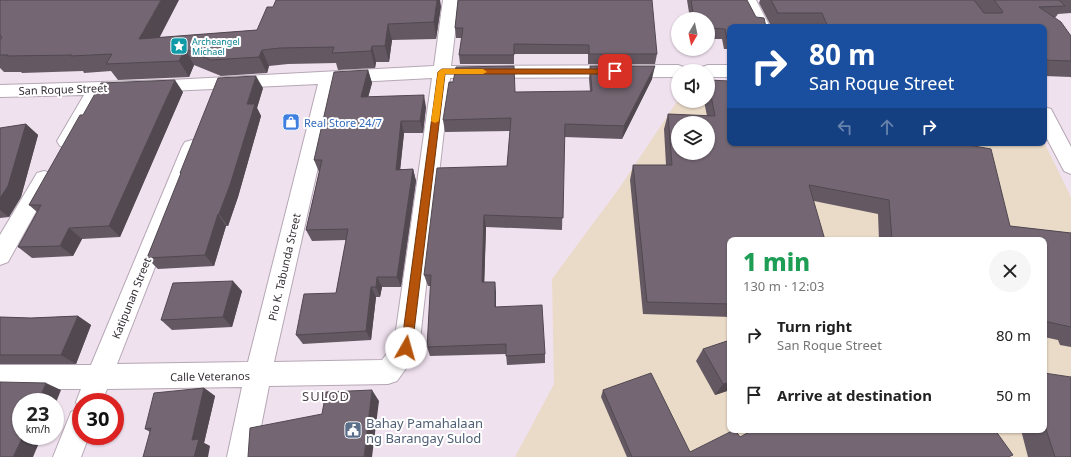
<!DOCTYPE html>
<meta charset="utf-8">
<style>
body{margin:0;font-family:"Noto Sans",sans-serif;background:#f6f6f6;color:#222;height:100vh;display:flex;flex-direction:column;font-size:15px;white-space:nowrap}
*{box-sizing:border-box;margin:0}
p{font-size:13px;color:#767676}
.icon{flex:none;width:22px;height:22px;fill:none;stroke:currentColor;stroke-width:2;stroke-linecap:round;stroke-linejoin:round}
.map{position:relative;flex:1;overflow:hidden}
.panel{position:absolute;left:727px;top:237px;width:320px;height:196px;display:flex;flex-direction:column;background:#fff;border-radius:8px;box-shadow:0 1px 3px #0004}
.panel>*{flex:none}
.banner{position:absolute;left:727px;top:24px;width:320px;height:122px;border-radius:8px;box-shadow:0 1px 3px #0004;background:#1a4fa0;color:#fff;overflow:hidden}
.needle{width:26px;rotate:189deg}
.buttons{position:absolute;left:671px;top:12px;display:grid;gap:8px}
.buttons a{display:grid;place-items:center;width:44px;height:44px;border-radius:50%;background:#fff;box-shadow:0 1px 3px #0004;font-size:20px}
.speed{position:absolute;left:12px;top:393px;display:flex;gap:8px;font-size:20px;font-weight:700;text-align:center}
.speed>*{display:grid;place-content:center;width:52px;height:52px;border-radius:50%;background:#fff;box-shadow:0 1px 3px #0004;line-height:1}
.speed small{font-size:10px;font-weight:400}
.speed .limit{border:6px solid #d22;background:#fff;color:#111}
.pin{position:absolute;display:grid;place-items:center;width:34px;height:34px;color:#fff;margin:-17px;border-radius:8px;box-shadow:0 2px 6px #0006}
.me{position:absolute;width:44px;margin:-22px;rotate:7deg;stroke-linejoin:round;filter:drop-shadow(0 0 3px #0008)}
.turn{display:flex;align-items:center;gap:14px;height:84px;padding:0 16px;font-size:18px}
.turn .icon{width:52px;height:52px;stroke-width:2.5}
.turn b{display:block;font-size:28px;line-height:34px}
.lanes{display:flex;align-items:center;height:38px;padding:0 16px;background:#0003;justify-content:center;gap:20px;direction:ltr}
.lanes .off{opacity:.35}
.round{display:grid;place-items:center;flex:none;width:42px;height:42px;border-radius:21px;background:#f6f6f6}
.headline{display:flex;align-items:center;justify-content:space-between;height:68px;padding:0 16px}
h1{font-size:24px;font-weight:800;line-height:30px;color:#1e9e55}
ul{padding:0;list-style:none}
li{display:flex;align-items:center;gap:12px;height:60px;padding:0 16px}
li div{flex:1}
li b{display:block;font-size:15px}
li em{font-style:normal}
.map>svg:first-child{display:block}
.education{fill:#eadac8;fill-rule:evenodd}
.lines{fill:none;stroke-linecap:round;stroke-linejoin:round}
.street-casing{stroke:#b6a7b5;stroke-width:2}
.secondary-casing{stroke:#b6a7b5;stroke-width:2}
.street{fill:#fff;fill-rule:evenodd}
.secondary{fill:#fff;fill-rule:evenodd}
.wall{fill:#645963}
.shaded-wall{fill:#514850}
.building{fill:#746773;stroke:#514850;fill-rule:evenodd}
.route{fill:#b45309;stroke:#753606}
.slow{fill:#f59e0b}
.labels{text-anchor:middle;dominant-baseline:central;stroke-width:4;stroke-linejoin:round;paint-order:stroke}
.far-culture-label{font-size:9px;fill:#0d838f;stroke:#fff;text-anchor:start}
.street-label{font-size:11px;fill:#352f35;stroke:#fff}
.shop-label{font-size:11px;fill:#366cbe;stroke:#fff;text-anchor:start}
.quarter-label{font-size:13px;letter-spacing:1px;fill:#4f424e;stroke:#fff}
.near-service-label{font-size:13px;fill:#4e5e75;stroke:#fff;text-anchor:start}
</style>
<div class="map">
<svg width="1071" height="457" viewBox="0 0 1071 457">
<rect width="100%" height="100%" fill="#f0e1ef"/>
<!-- education -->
<path class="education" d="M678 100 708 101 730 143 1044 142 1071 197V457H515L554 384 552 279 620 187ZM678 123H708V153H678ZM730 240H1044V430H730Z"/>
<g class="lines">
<defs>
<g id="street">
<path d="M443 0H459L451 66 678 65 684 67 687 71H678V77L450 78 419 348 415 356 397 381 388 384 269 386 255 457H227L242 387 107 389 102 402H81V436H89L81 457H53L71 412 79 409 76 402 81 389H0V365H91L182 147 185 142 192 140 199 142 202 147 117 364 248 362 318 84 103 94 74 146 67 148 60 146 57 141 84 95 0 97V85L170 80 434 66ZM432 78 394 344 382 360 274 362 337 83Z"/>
<polygon points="740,0 756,0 770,27 754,27"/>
<polygon points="708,65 730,65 730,77 708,77 708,71 699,71 702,67"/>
<polygon points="44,171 51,173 54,179 8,262 0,265 0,235 37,173"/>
</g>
<polygon id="secondary" points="1044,107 1051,109 1071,147 1071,174 1064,171 1044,133"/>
</defs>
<!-- street casing -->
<use href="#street" class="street-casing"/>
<!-- secondary casing -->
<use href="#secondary" class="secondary-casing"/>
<!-- street -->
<use href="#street" class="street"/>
<!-- secondary -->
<use href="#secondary" class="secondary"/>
</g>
<!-- wall -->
<g class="wall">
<polygon points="0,0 159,38 257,30 441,6 436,39 392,40 389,62 376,62 375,68 338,70 336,63 288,64 269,66 267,73 221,76 194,65 189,77 118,80 111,71 84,73 83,71 22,73 21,72 4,72 0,68"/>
<polygon points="458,0 657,54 655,64 588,64 588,54 514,54 514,64 460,64 459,55 462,38 456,38 455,28"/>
<polygon points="687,0 747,0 730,27 730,49 724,49 722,39 708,39 708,19 690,19"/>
<polygon points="760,0 1071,0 1071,13 1058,14 1055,18 1071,36 1071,77 1044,76 1044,27 771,27 771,26 759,3"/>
<polygon points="590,66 652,79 622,139 564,137 562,230 486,227 484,282 496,292 496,307 545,354 545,363 507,365 506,354 430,356 427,347 431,286 428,286 424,275 507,166 510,131 445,132 443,120 590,91 589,79"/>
<polygon points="368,70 372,83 368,97 426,107 423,133 404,133 400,169 413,169 416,181 401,287 382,287 380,297 376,297 371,340 303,344 296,335 336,293 346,240 312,241 306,230 319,172 314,160"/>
<polygon points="708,80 1010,226 1071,233 1071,347 1060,345 1058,340 1044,337 1044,240 879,240 878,214 814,201 730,240 730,317 643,314 630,180 633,165 666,165 664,129 668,114 707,116 704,101 708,101"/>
<polygon points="263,88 257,108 261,116 238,197 228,226 226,226 214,266 158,269 147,258 181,175 180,173"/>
<polygon points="183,92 120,237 82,239 73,256 32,258 18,247 37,212 29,205 83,115"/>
<polygon points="26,124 38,135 21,197 9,217 0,218 0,129"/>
<polygon points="242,291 232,327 172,330 161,320"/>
<polygon points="78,316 91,325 76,364 0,364 0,317 31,318"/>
<polygon points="703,349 730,390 715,395 696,361"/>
<polygon points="1044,373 1071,457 1028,457 1021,430 1044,430"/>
<polygon points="204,388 215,396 204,443 210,446 150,432 145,429"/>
<polygon points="603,390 690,452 740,437 1009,457 627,457 601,397"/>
</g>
<!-- shaded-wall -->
<g class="shaded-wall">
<polygon points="161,0 179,0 150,56 139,39"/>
<polygon points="437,0 440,0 441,6 436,39 434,22"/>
<polygon points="388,24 392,40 389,62 385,46"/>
<polygon points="372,46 376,62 375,68 371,51"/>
<polygon points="185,49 194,65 189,77 179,61"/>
<polygon points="262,50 269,66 267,73 259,57"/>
<polygon points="655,66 652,79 622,139 624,126"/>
<polygon points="368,70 372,83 365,109 361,97"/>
<polygon points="256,76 263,88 257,108 261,116 238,197 228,226 219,214 247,104"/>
<polygon points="175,80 183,92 120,237 109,226"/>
<polygon points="424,95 426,107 423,133 420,121"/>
<polygon points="401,121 404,133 399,181 396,170"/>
<polygon points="26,124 38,135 21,197 9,217 0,210 0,198"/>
<polygon points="413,169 416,181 401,287 397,277"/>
<polygon points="218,214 226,226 214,266 205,255"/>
<polygon points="484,215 486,227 484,293 482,282"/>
<polygon points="69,228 82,239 73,256 60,246"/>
<polygon points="377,277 382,287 380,297 376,287"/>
<polygon points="233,281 242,291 232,327 223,317"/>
<polygon points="495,282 496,292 496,317 495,307"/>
<polygon points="371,287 376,297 371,340 366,331"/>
<polygon points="78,316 91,325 76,364 61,355"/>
<polygon points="730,382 730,390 715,395 723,384"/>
<polygon points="46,383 61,390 55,405 55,402 38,402"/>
<polygon points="204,388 215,396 204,443 210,446 208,457 194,457 192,440"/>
<polygon points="372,390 379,401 372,457 364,457"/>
<polygon points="23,436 42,436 33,457 13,457"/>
</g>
<!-- building -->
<g class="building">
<polygon points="0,0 161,0 139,39 257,30 267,7 273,7 276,0 437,0 434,22 388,24 385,46 372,46 371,51 332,53 334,47 280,48 262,50 259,57 211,60 185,49 179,61 106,64 112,54 71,56 72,55 7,56 8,55 0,55 0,40 2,37 0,35"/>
<polygon points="458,0 652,0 657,54 589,54 589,45 514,44 514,55 459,55 463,28 455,28"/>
<polygon points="691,0 747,0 756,17 764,18 766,27 730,27 730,39 727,39 725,29 708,28 708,19 694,19"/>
<polygon points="771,0 974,0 984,13 1002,13 1003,12 994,0 1059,0 1065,6 1039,7 1061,22 1071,36 1071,61 1044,60 1044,27 828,27 822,13 777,13 777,11"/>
<polygon points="514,66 515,92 592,91 590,66 655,66 624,126 565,124 563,218 484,215 482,282 495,282 495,307 542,305 545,354 506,356 506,344 427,347 431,275 424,275 437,168 507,166 511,118 443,120 449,82 453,82 456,67"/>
<polygon points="368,70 361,97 424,95 420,121 401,121 396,170 413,169 397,277 377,277 376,287 371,287 366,331 296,335 304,294 336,293 348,229 306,230 322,160 314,160 334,72"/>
<polygon points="256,76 247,104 255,104 230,185 219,214 218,214 205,255 147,258 181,173 180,173 218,78"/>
<polygon points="175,80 109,226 69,228 60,246 18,247 41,205 29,205 80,115 83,115 101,83"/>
<path d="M708 80 730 81V143H957L991 149 1010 226 1071 233V327L1044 321V240H892L889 200 809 185 825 240H730V304L647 302 633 165H672L668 114 715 116ZM678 123H708V153H678Z"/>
<polygon points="26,124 8,186 0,198 0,128"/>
<polygon points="233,281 223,317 161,320 173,283"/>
<polygon points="78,316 61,355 0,355 0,317 31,318"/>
<polygon points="730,340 730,382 723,384 703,349"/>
<polygon points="651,373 690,452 734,430 735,430 740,437 753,430 995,430 1013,455 1008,457 632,457 603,390"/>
<polygon points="1044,373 1071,377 1071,457 1055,457 1044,423"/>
<polygon points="0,382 46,383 38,402 21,402 21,436 23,436 13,457 0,457"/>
<polygon points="204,388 192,440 199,439 194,457 143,457 151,428 145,429 154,393"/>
<polygon points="372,390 364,457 248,457 250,428 322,414 326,392"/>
</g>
<!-- route -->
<polygon class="route" points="442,69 615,69 619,71 615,74 445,74 412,348 410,351 406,352 403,351 401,348 438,72"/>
<!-- slow -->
<polygon class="slow" points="442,69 483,69 487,72 483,74 445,74 439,121 435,123 431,121 438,72"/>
<!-- icons -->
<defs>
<symbol id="sight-square" viewBox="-11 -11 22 22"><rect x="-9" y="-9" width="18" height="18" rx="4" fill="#0f9aa8" stroke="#fff"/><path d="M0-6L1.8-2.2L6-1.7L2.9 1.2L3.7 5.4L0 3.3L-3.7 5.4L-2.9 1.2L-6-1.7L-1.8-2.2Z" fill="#fff"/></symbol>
<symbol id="shop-square" viewBox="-11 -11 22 22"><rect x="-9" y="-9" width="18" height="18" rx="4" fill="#3f7fe0" stroke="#fff"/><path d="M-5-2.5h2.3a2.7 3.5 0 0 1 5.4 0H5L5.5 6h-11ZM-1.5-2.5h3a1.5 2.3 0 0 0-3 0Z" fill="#fff"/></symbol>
<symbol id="civic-square" viewBox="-11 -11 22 22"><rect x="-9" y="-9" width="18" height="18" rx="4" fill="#5c6f8a" stroke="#fff"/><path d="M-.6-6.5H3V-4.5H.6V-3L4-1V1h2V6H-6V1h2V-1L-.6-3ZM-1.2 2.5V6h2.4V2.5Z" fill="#fff"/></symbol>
</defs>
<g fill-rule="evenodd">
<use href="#sight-square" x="169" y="36" width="20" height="20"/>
<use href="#shop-square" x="281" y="112" width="20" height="20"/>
<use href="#civic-square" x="343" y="420" width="20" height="20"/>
</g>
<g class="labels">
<!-- far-culture labels -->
<g class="far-culture-label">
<text x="192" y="41">Archeangel<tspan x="192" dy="10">Michael</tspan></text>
</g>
<!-- street labels -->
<g class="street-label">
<text transform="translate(63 89) rotate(-2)">San Roque Street</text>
<text transform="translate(284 267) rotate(-77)">Pio K. Tabunda Street</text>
<text transform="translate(131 298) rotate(-68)">Katipunan Street</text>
<text transform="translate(210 376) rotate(-1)">Calle Veteranos</text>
</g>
<!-- shop labels -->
<g class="shop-label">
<text x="304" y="122">Real Store 24/7</text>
</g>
<!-- quarter labels -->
<g class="quarter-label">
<text x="326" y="396">SULOD</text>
</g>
<!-- near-service labels -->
<g class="near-service-label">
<text x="366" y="423">Bahay Pamahalaan<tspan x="366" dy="15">ng Barangay Sulod</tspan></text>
</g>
</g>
</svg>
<div class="buttons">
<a><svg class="needle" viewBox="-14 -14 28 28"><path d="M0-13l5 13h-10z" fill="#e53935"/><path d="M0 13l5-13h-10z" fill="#767676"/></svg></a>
<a><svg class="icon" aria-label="sound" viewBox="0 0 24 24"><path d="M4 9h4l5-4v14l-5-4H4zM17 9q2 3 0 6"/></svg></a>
<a><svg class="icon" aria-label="layers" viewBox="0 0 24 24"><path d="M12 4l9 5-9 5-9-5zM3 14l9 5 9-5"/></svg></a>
</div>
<div class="speed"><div>23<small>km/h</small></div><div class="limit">30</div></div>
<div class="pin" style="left:615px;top:71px;background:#d93025"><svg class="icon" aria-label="arrive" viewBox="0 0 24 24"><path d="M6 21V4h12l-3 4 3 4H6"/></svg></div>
<svg class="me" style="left:406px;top:348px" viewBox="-20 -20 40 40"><circle r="19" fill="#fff"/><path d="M0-13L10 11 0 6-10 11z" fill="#b45309"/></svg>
<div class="banner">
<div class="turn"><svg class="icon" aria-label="right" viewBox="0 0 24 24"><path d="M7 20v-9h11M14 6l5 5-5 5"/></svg><div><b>80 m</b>San Roque Street</div></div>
<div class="lanes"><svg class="icon off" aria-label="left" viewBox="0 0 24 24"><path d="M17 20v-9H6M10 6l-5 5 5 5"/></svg><svg class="icon off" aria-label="ahead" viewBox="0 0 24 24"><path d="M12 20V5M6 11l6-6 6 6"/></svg><svg class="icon" aria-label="right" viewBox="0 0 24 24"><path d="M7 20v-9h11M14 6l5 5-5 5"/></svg></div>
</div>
<section class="panel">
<div class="headline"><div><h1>1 min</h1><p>130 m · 12:03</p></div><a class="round"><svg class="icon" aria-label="close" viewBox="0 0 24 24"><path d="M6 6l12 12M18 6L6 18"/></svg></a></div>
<ul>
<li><svg class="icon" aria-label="right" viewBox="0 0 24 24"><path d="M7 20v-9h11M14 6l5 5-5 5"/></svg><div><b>Turn right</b><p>San Roque Street</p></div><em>80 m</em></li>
<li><svg class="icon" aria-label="arrive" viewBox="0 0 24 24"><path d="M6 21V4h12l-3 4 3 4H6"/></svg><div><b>Arrive at destination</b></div><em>50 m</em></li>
</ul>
</section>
</div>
